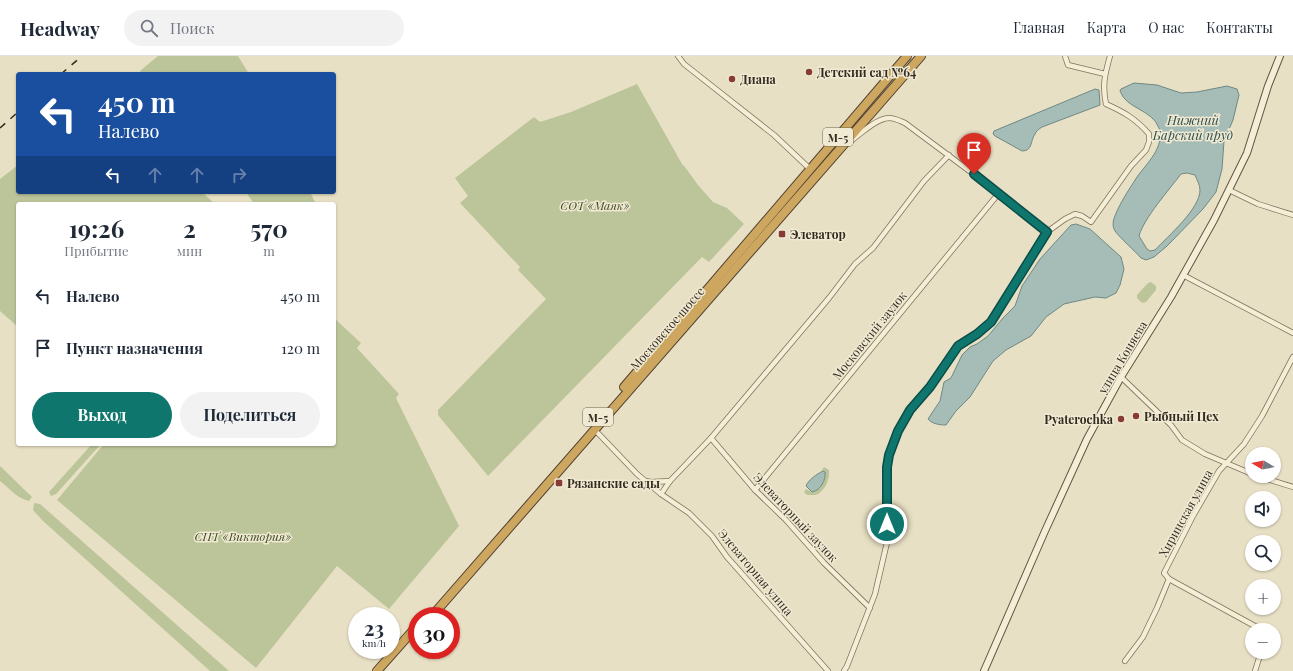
<!DOCTYPE html>
<html lang="ru">
<meta charset="utf-8">
<style>
body{margin:0;font-family:"Playfair Display",serif;background:#f2f2f3;color:#1f2937;height:100vh;display:flex;flex-direction:column;font-size:15px;white-space:nowrap}
*{box-sizing:border-box;margin:0}
p{font-size:13px;color:#747a83}
.icon{flex:none;width:22px;height:22px;fill:none;stroke:currentColor;stroke-width:2;stroke-linecap:round;stroke-linejoin:round}
.map{position:relative;flex:1;overflow:hidden}
.details{position:absolute;left:16px;top:146px;width:320px;height:244px;display:flex;flex-direction:column;background:#fff;border-radius:4px;box-shadow:0 1px 3px #0004}
.details>*{flex:none}
.banner{position:absolute;left:16px;top:16px;width:320px;height:122px;border-radius:4px;box-shadow:0 1px 3px #0004;background:#1a4fa0;color:#fff;overflow:hidden}
.needle{width:26px;rotate:280deg}
.tools{position:absolute;left:1245px;top:391px;display:grid;gap:8px}
.tools a{display:grid;place-items:center;width:36px;height:36px;border-radius:50%;background:#fff;box-shadow:0 1px 3px #0004;font-size:20px}
.speed{position:absolute;left:348px;top:551px;display:flex;gap:8px;font-size:20px;font-weight:700;text-align:center}
.speed>*{display:grid;place-content:center;width:52px;height:52px;border-radius:50%;background:#fff;box-shadow:0 1px 3px #0004;line-height:1}
.speed small{font-size:10px;font-weight:400}
.speed .limit{border:6px solid #d22;background:#fff;color:#111}
.pin{position:absolute;display:grid;place-items:center;width:34px;height:34px;color:#fff;margin:-41px -17px;border-radius:50% 50% 50% 0;rotate:-45deg;box-shadow:0 0 4px #0007}
.pin .icon{rotate:45deg}
.me{position:absolute;width:44px;margin:-22px;rotate:0deg;stroke-linejoin:round;filter:drop-shadow(0 0 3px #0008)}
.turn{display:flex;align-items:center;gap:14px;height:84px;padding:0 16px;font-size:18px}
.turn .icon{width:52px;height:52px;stroke-width:2.5}
.turn b{display:block;font-size:28px;line-height:34px}
.lanes{display:flex;align-items:center;height:38px;padding:0 16px;background:#0003;justify-content:center;gap:20px;direction:ltr}
.lanes .off{opacity:.35}
.eta{display:flex;justify-content:space-evenly;align-items:center;height:68px;text-align:center}
.eta b{font-size:24px;font-weight:700;line-height:28px}
.action{display:flex;gap:8px;margin-top:auto;padding:8px 16px}
.action a{flex:1;height:46px;border-radius:24px;background:#0f766e;color:#fff;font-size:16px;font-weight:700;line-height:46px;text-align:center}
.action a+a{background:#f2f2f3;color:#1f2937}
ul{padding:0;list-style:none}
li{display:flex;align-items:center;gap:12px;height:52px;padding:0 16px}
li div{flex:1}
li b{display:block;font-size:15px}
li em{font-style:normal}
header{display:flex;align-items:center;gap:24px;box-sizing:border-box;height:56px;padding:0 20px;background:#fff;border-bottom:1px solid #e0e1e3}
header strong{font-size:19px}
nav{display:flex;gap:22px;margin-inline-start:auto;font-size:14px}
.search{width:280px;height:36px;background:#f2f2f3;display:flex;align-items:center;gap:10px;box-sizing:border-box;padding:0 14px;border-radius:22px;color:#747a83;font-size:15px}
.map>svg:first-child{display:block}
.green{fill:#bcc59a}
.water{fill:#a6bcb7;stroke:#6e8984;fill-rule:evenodd}
.lines{fill:none;stroke-linecap:round;stroke-linejoin:round}
.street-casing{stroke:#81735d;stroke-width:6}
.secondary-casing{stroke:#625440;stroke-width:8}
.highway-casing{stroke:#4f4131;stroke-width:10}
.street{stroke:#f4eed6;stroke-width:4.5}
.secondary{stroke:#f4eed6;stroke-width:6}
.highway{stroke:#cda65f;stroke-width:8}
.rail{stroke:#322a1f;stroke-width:1.5;stroke-dasharray:7 7;stroke-linecap:butt}
.route-casing{stroke:#0a4d48;stroke-width:10}
.route{stroke:#0f766e;stroke-width:7}
.poi-dot{fill:#883b34;stroke:#f1ead3;stroke-width:1.5}
.labels{text-anchor:middle;dominant-baseline:central;stroke-width:3;stroke-linejoin:round;paint-order:stroke}
.shield{fill:#f1ead3;stroke:#6b6455;stroke-width:1}
.shield-label{font-size:11px;font-weight:bold;fill:#322a1f}
.poi-label{font-size:12px;font-weight:bold;fill:#322a1f;stroke:#f1ead3;text-anchor:start}
.park-label{font-size:12px;font-style:italic;fill:#404c28;stroke:#f1ead3}
.street-label{font-size:12px;fill:#322a1f;stroke:#f1ead3}
.water-label{font-size:13px;font-style:italic;fill:#305050;stroke:#f1ead3}
</style>
<header>
<strong>Headway</strong>
<div class="search"><svg class="icon" aria-label="search" viewBox="0 0 24 24"><circle cx="10" cy="10" r="6"/><path d="M15 15l6 6"/></svg>Поиск</div>
<nav><a>Главная</a><a>Карта</a><a>О нас</a><a>Контакты</a></nav>
</header>
<div class="map">
<svg width="1293" height="615" viewBox="0 0 1293 615">
<rect width="100%" height="100%" fill="#e8e0c4"/>
<!-- green -->
<g class="green">
<polygon points="158,0 238,0 249,18 142,18 140,15"/>
<polygon points="637,28 682,108 685,111 698,129 713,146 727,152 744,168 709,206 702,201 488,420 438,359 438,354 546,243 518,214 520,211 460,147 468,140 455,122 534,61 540,66 571,56"/>
<polygon points="18,109 18,136 202,136 215,148 18,148 18,271 0,255 0,123"/>
<polygon points="246,136 310,136 316,148 254,148"/>
<polygon points="1151,226 1156,230 1156,234 1146,246 1142,247 1137,242 1137,239 1148,227"/>
<polygon points="334,262 361,287 357,292 399,338 396,342 459,470 389,553 337,510 256,612 57,444 104,388 334,388"/>
<polygon points="92,388 101,388 56,438 51,440 49,436"/>
<path d="M0 410 32 441 29 445C18 443 9 432 0 425Z"/>
<path d="M824 411 829 414C830 424 825 435 816 439H807L804 436 806 433 812 436 815 435 824 426 825 416 822 414Z"/>
<polygon points="34,447 40,448 229,615 210,615 43,465 33,454"/>
</g>
<!-- water -->
<g class="water">
<path d="M1134 27 1157 29 1181 37 1197 36 1227 30 1237 33 1239 39 1233 64 1224 85 1222 113 1216 136 1203 153 1167 190 1154 201 1146 204 1141 202C1135 195 1120 182 1115 175 1111 168 1114 162 1117 155 1123 142 1130 132 1137 121 1147 107 1165 91 1159 72 1152 53 1126 53 1120 35L1121 33ZM1187 117 1195 119C1197 124 1200 129 1200 134 1200 153 1168 180 1155 194L1150 195 1147 193 1139 180C1144 162 1169 134 1181 118Z"/>
<path d="M1095 33 1099 34 1100 49 1042 71C1039 73 1036 75 1035 78 1030 85 1033 95 1022 95L995 80 993 78 994 75Z"/>
<path d="M1076 168 1090 173 1121 201 1124 213 1120 229 1116 237 1106 242 1095 241 1064 248 1046 261 1031 280 1006 294 993 305 970 341 956 355 946 369C940 369 932 368 928 363L940 345 944 326 951 322 962 299 970 291 977 288 988 280 1003 262 1015 250 1022 230 1040 203 1071 169Z"/>
<path d="M823 415 825 416C826 424 821 434 812 436L806 430C808 424 817 418 823 415Z"/>
</g>
<g class="lines">
<defs>
<g id="street">
<polyline points="678,0 684,8 774,79 810,113"/>
<polyline points="1065,0 1068,9 1105,18"/>
<path d="M851 85C860 78 877 62 889 62 895 62 900 65 905 67L999 137 1047 176 1065 163 1075 158 1082 160 1091 166 1131 110 1146 94 1149 86V78C1136 63 1124 56 1106 48 1102 29 1105 18 1110 0"/>
<polyline points="1229,134 1258,148 1293,159"/>
<polyline points="1183,219 1293,277"/>
<polyline points="1121,321 1171,369 1182,384 1205,398 1252,418"/>
<polyline points="594,373 637,418 661,438 689,457 712,480 727,501 828,615"/>
<polyline points="711,382 755,434 786,464 824,507 870,552"/>
<polyline points="1258,420 1293,431"/>
<polyline points="646,425 651,426 670,425"/>
<polyline points="755,434 999,137"/>
<polyline points="661,438 670,425 711,382 829,242 855,208 873,192 924,125 949,99"/>
<polyline points="1169,523 1262,574"/>
<polyline points="1125,605 1143,581 1157,552 1169,523 1164,517 1193,460 1219,415 1244,388 1262,360 1293,301"/>
<polyline points="844,615 847,610 875,538 888,482 887,411 889,399 898,375 910,354 930,331 958,290 977,278 991,266 1047,176"/>
<polyline points="1255,615 1261,596"/>
</g>
<polyline id="secondary" points="984,615 1045,475 1087,383 1121,321 1171,241 1214,164 1247,97 1268,30 1280,0"/>
<g id="highway">
<polyline points="624,331 907,0"/>
<polyline points="432,560 921,0"/>
<polyline points="377,615 417,570"/>
</g>
</defs>
<!-- street casing -->
<use href="#street" class="street-casing"/>
<!-- secondary casing -->
<use href="#secondary" class="secondary-casing"/>
<!-- highway casing -->
<use href="#highway" class="highway-casing"/>
<!-- street -->
<use href="#street" class="street"/>
<!-- secondary -->
<use href="#secondary" class="secondary"/>
<!-- highway -->
<use href="#highway" class="highway"/>
<!-- rail -->
<g class="rail">
<polyline points="61,18 82,0"/>
<polyline points="0,72 18,56"/>
</g>
</g>
<g class="lines">
<defs>
<polyline id="route" points="887,468 887,411 889,399 898,375 910,354 930,331 958,290 977,278 991,266 1047,176 974,118"/>
</defs>
<!-- route casing -->
<use href="#route" class="route-casing"/>
<!-- route -->
<use href="#route" class="route"/>
</g>
<!-- markers -->
<g class="poi-dot">
<circle cx="809" cy="16" r="4"/>
<circle cx="732" cy="23" r="4"/>
<rect x="778" y="174" width="8" height="8" rx="2"/>
<circle cx="1136" cy="360" r="4"/>
<circle cx="1121" cy="363" r="4"/>
<rect x="555" y="423" width="8" height="8" rx="2"/>
</g>
<g class="labels">
<!-- shield labels -->
<g class="shield">
<rect x="823" y="72" width="30" height="18" rx="3"/>
<rect x="583" y="352" width="30" height="18" rx="3"/>
</g>
<g class="shield-label">
<text x="838" y="81">М-5</text>
<text x="598" y="361">М-5</text>
</g>
<!-- poi labels -->
<g class="poi-label">
<text x="817" y="16">Детский сад №64</text>
<text x="740" y="23">Диана</text>
<text x="790" y="178">Элеватор</text>
<text x="1144" y="360">Рыбный Цех</text>
<text x="1113" y="363" text-anchor="end">Pyaterochka</text>
<text x="567" y="427">Рязанские сады</text>
</g>
<!-- park labels -->
<g class="park-label">
<text x="595" y="149">СОТ «Маяк»</text>
<text x="243" y="480">СНТ «Виктория»</text>
</g>
<!-- street labels -->
<g class="street-label">
<text transform="translate(667 272) rotate(-49)">Московское шоссе</text>
<text transform="translate(869 279) rotate(-51)">Московский заулок</text>
<text transform="translate(1122 301) rotate(-59)">улица Коняева</text>
<text transform="translate(1185 457) rotate(-61)">Хиринская улица</text>
<text transform="translate(796 461) rotate(47)">Элеваторный заулок</text>
<text transform="translate(756 516) rotate(50)">Элеваторная улица</text>
</g>
<!-- water labels -->
<g class="water-label">
<text x="1193" y="63">Нижний<tspan x="1193" dy="15">Барский пруд</tspan></text>
</g>
</g>
</svg>
<div class="tools">
<a><svg class="needle" viewBox="-14 -14 28 28"><path d="M0-13l5 13h-10z" fill="#e53935"/><path d="M0 13l5-13h-10z" fill="#747a83"/></svg></a>
<a><svg class="icon" aria-label="sound" viewBox="0 0 24 24"><path d="M4 9h4l5-4v14l-5-4H4zM17 9q2 3 0 6"/></svg></a>
<a><svg class="icon" aria-label="search" viewBox="0 0 24 24"><circle cx="10" cy="10" r="6"/><path d="M15 15l6 6"/></svg></a>
<a>+</a>
<a>−</a>
</div>
<div class="speed"><div>23<small>km/h</small></div><div class="limit">30</div></div>
<div class="pin" style="left:974px;top:118px;background:#d93025"><svg class="icon" aria-label="arrive" viewBox="0 0 24 24"><path d="M6 21V4h12l-3 4 3 4H6"/></svg></div>
<svg class="me" style="left:887px;top:468px" viewBox="-20 -20 40 40"><circle r="17" fill="#0f766e" stroke="#fff" stroke-width="3"/><path d="M0-11L8 9 0 5-8 9z" fill="#fff"/></svg>
<div class="banner">
<div class="turn"><svg class="icon" aria-label="left" viewBox="0 0 24 24"><path d="M17 20v-9H6M10 6l-5 5 5 5"/></svg><div><b>450 m</b>Налево</div></div>
<div class="lanes"><svg class="icon" aria-label="left" viewBox="0 0 24 24"><path d="M17 20v-9H6M10 6l-5 5 5 5"/></svg><svg class="icon off" aria-label="ahead" viewBox="0 0 24 24"><path d="M12 20V5M6 11l6-6 6 6"/></svg><svg class="icon off" aria-label="ahead" viewBox="0 0 24 24"><path d="M12 20V5M6 11l6-6 6 6"/></svg><svg class="icon off" aria-label="right" viewBox="0 0 24 24"><path d="M7 20v-9h11M14 6l5 5-5 5"/></svg></div>
</div>
<section class="details">
<div class="eta">
<div><b>19:26</b><p>Прибытие</p></div>
<div><b>2</b><p>мин</p></div>
<div><b>570</b><p>m</p></div>
</div>
<ul>
<li><svg class="icon" aria-label="left" viewBox="0 0 24 24"><path d="M17 20v-9H6M10 6l-5 5 5 5"/></svg><div><b>Налево</b></div><em>450 m</em></li>
<li><svg class="icon" aria-label="arrive" viewBox="0 0 24 24"><path d="M6 21V4h12l-3 4 3 4H6"/></svg><div><b>Пункт назначения</b></div><em>120 m</em></li>
</ul>
<div class="action"><a>Выход</a><a>Поделиться</a></div>
</section>
</div>
